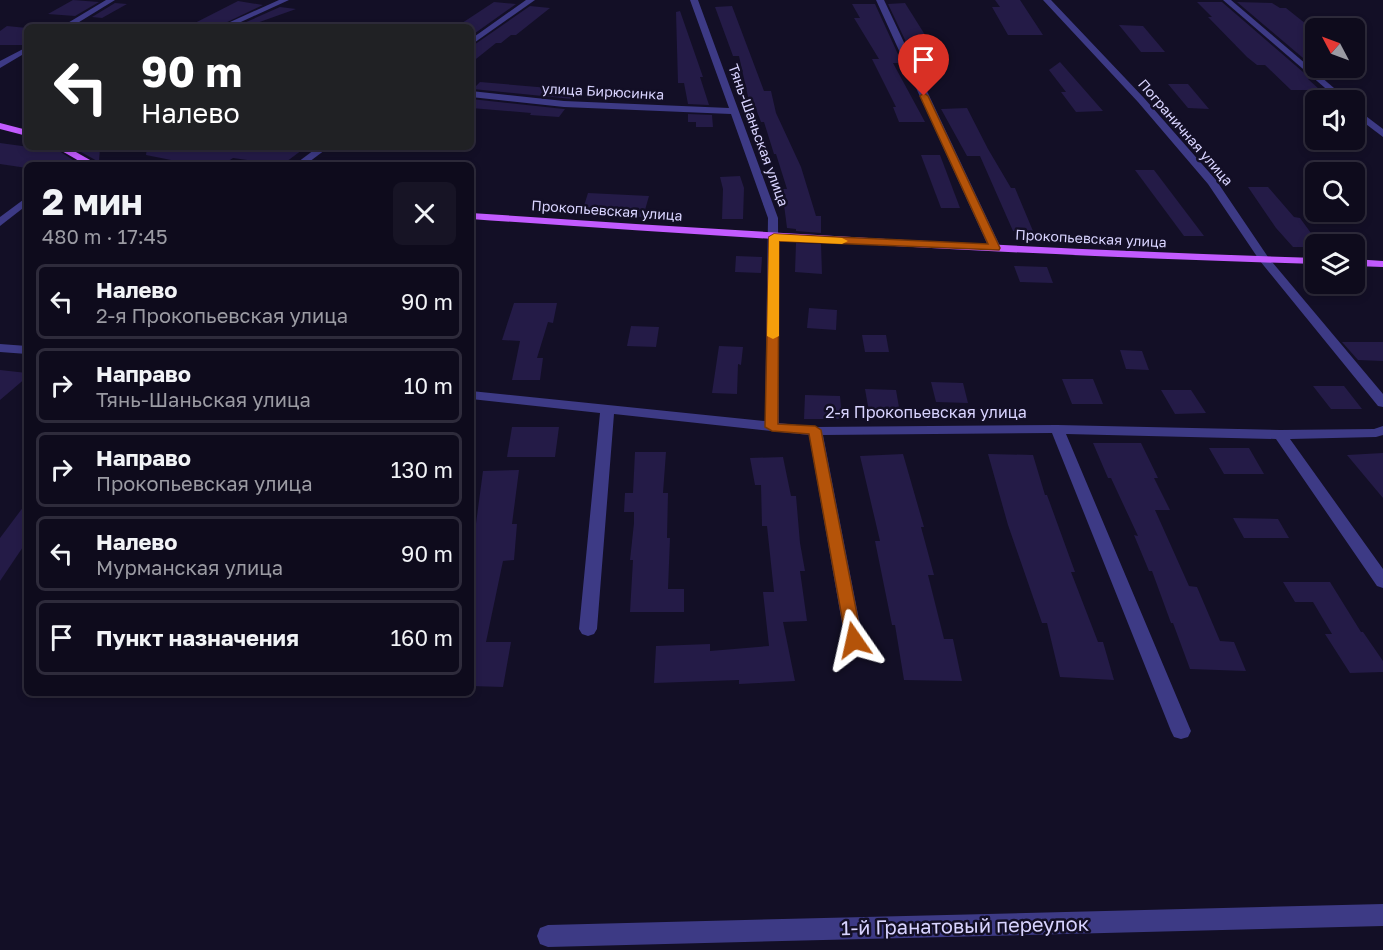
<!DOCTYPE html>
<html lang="ru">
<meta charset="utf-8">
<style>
body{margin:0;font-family:"Golos Text",sans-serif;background:#171425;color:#f1f3f6;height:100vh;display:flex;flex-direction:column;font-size:22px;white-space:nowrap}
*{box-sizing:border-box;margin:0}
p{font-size:20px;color:#9b9ba3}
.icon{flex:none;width:33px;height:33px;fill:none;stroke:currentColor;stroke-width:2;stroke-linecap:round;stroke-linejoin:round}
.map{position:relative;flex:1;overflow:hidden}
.drawer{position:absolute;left:24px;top:162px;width:450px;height:534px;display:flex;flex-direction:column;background:#0e0b1c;border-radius:9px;box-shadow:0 3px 9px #0003,0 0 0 2px #2e2b3b}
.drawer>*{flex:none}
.guide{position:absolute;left:24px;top:24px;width:450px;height:126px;border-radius:9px;box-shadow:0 3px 9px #0003,0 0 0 2px #2e2b3b;background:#202124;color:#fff;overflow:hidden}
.needle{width:39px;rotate:311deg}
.buttons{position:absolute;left:1305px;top:18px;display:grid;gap:12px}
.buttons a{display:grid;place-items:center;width:60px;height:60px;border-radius:9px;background:#0e0b1c;box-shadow:0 3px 9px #0003,0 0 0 2px #2e2b3b;font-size:30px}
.pin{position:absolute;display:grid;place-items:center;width:51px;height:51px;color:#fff;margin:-62px -26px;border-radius:50% 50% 50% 0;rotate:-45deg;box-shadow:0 0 6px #0007}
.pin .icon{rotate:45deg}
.me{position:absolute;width:66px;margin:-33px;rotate:349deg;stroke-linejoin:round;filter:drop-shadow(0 0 4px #0008)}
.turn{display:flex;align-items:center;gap:21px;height:126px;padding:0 18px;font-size:27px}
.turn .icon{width:78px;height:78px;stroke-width:2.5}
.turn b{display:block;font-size:42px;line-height:51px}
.round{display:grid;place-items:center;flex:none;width:63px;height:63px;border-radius:9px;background:#171425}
.headline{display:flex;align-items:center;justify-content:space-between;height:102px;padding:0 18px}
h1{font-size:36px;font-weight:700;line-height:45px}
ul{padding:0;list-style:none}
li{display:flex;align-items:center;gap:18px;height:75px;margin:0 12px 9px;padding:0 6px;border:3px solid #2e2b3b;border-radius:9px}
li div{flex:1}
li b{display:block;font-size:22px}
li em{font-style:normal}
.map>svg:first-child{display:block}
.building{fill:#241b47}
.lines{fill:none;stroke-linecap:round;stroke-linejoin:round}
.minor{fill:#3d3a85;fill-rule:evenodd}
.major{fill:#c25bff;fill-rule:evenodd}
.route{fill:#b45309;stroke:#753606;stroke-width:1.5}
.slow{fill:#f59e0b}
.labels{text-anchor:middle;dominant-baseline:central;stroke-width:5;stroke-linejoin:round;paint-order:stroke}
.far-street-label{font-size:14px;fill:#d9d4ff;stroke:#130f26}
.street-label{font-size:16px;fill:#d9d4ff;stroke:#130f26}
.near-street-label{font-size:20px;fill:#d9d4ff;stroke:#130f26}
</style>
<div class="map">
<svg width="1383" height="950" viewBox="0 0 1383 950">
<rect width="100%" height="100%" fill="#130f26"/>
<!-- building -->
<g class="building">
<polygon points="73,0 99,2 75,16 48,14"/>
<polygon points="995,0 1020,0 1043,35 1008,35 992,7 1000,7"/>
<polygon points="238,1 263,5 217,27 187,27"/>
<polygon points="494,2 516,4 471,36 471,27 456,27"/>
<polygon points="1197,2 1222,2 1310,78 1308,79 1320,90 1291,90 1265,65 1257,65 1247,57 1208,17 1212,17"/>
<polygon points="1237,2 1272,3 1280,8 1286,8 1306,24 1316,24 1316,69"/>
<polygon points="115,3 127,4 102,18 92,17"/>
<polygon points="905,3 932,46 939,63 916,63 888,4"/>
<polygon points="852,4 875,4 902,63 893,63 925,122 899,122 893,107 896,107 872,59 879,59 854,18 860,18"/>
<polygon points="530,6 550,8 516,35 511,35 501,43 496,43 471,63 471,47"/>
<polygon points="732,6 764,91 771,91 776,113 801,167 816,216 821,216 821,233 796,231 796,229 787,228 782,189 787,189 776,154 774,154 764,122 761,122 753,101 749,101 739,56 733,56 715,7"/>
<polygon points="280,7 296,9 246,27 235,27"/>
<polygon points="680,11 703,77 700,77 709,105 688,104 684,83 678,83 676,12"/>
<polygon points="1119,25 1143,26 1165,52 1141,52"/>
<polygon points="7,26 27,28 27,45 0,45 0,31"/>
<polygon points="1060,62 1103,111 1076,112 1061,92 1066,92 1049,70"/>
<polygon points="480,82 549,88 551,86 574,87 572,91 577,91 572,99 473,89"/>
<polygon points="1168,84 1188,84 1209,109 1188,108"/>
<polygon points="471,99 564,109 565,109 559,117 530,115 531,113 471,108"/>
<polygon points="967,108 988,149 1011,188 1015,188 1033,231 1013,231 980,156 967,156 941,109"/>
<polygon points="688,114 712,115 713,127 696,127 696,122 688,122"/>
<polygon points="0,143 51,150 53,147 73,160 67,165 27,165 27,168 0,164"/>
<polygon points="72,147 100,147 99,162"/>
<polygon points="147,147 306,147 282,165 233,158 222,165 196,165 146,155"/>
<polygon points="921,155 940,155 960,208 941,208"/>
<polygon points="1135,170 1154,170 1204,236 1184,236"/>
<polygon points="740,176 744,188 743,219 722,219 723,189 720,177"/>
<polygon points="1248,187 1268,187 1294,217 1300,218 1319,244 1316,244 1316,247 1293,247 1276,228"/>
<polygon points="588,193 649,196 643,217 616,216 617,211 583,209"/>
<polygon points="796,243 821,244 822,274 795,272"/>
<polygon points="736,256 762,257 761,273 735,272"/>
<polygon points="1014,266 1047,267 1053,283 1020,282"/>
<polygon points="514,303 557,303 553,323 548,322 537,358 543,358 540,380 512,380 520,341 502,340"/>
<polygon points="809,308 837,310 836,330 807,328"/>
<polygon points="631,326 659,327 656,347 627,346"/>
<polygon points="862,335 886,335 889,352 865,352"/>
<polygon points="1342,342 1383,342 1383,361 1358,360"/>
<polygon points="719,346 743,347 741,365 738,364 737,394 712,393"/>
<polygon points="1120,350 1142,351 1149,370 1126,369"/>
<polygon points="0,370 27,373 27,377 0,400"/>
<polygon points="1062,379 1093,379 1103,404 1072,404"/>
<polygon points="931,382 963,383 968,403 936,402"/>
<polygon points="1313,386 1344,386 1362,409 1331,409"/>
<polygon points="865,389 896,390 900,413 869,412"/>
<polygon points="1161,390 1191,390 1206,413 1175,414"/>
<polygon points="805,395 840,396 842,419 804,419"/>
<polygon points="512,427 559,427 555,457 507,457"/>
<polygon points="1093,443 1141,443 1158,478 1154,478 1170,510 1155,510 1189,586 1197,587 1220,641 1234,642 1246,671 1190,669 1173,623 1171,623 1152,571 1149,571 1134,535 1138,536 1111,478 1108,478"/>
<polygon points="1209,448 1249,448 1264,474 1224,474"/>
<polygon points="635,452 666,452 663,493 668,493 667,538 670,538 668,589 684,589 684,612 630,612 633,560 630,560 634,523 634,512 624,512 625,493 633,493"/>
<polygon points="1383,453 1383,498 1347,455"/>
<polygon points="903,454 924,527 921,527 934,575 928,575 944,639 953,639 962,681 904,680 895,625 892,625 875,541 880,541 860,456"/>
<polygon points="988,454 1033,455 1045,495 1047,495 1075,572 1071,572 1098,642 1103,642 1114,680 1060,677 1047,623 1042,623 1008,525"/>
<polygon points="783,457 791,496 796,496 800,543 805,571 800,571 807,621 783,622 795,681 739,684 739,680 654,683 656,646 710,644 710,651 769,646 763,592 774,592 767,526 762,526 761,485 755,485 750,458"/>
<polygon points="519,470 512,524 517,524 514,560 503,561 486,642 511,642 503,687 471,686 471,561 483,471"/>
<polygon points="27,502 27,541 0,581 0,538"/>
<polygon points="1233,518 1278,519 1289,538 1244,538"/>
<polygon points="1283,582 1330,582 1361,632 1363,632 1383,661 1383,672 1350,673 1325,634 1332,634 1313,602 1295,602"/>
</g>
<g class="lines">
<!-- minor -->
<g class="minor">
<polygon points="106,0 115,0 71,27 61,27"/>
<polygon points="279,0 289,0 230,27 219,27"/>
<polygon points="526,0 535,0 471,45 471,39"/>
<polygon points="690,0 698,0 778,218 779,423 815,427 1057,425 1280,430 1374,429 1383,426 1383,435 1376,437 1290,439 1383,569 1383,588 1377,586 1276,439 1066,434 1191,731 1188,737 1181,739 1174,737 1171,731 1052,433 823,435 863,640 860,645 854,647 848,645 845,640 809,435 614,414 597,629 594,634 588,636 582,634 579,629 600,413 471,399 471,391 765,421 768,218 731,114 564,107 471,97 471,91 564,101 729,108"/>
<polygon points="876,0 884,0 1001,248 999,250 995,251 989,248"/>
<polygon points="1043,0 1051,0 1144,98 1216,180 1268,257 1383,394 1383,407 1378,406 1260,261 1208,184 1138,102"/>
<polygon points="1223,0 1231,0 1348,100 1339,100"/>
<polygon points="27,47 27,52 0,68 0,61"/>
<polygon points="1354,107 1383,129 1383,137 1354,115"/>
<polygon points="318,147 329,147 305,165 294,165"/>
<polygon points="82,156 87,159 80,165 69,165"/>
<polygon points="27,197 27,205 0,226 0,217"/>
<polygon points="0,344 27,346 27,354 0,352"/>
<polygon points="1383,904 1383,926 548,947 540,944 537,936 540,928 548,925"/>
</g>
<!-- major -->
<g class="major">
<polygon points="0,123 27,130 27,136 0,129"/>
<polygon points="55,147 67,147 99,165 86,165"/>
<path d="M471 213C752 232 1034 249 1316 258V264C1034 256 752 239 471 219Z"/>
<polygon points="1354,259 1383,261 1383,267 1354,266"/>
</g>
</g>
<!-- route -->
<polygon class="route" points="924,93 928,96 1000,248 999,250 779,241 778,424 815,426 821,430 862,640 860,645 854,646 848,645 846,640 809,434 772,431 765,427 769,237 774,234 988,244 920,96"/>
<!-- slow -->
<polygon class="slow" points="774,234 842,238 848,241 842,244 779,241 779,336 773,339 767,336 769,237"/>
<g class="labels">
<!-- far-street labels -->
<g class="far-street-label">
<text transform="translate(603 91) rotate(3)">улица Бирюсинка</text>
<text transform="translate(1186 132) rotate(49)">Пограничная улица</text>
<text transform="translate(759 135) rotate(70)">Тянь-Шаньская улица</text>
<text transform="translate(607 210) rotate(4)">Прокопьевская улица</text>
<text transform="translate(1091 238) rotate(3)">Прокопьевская улица</text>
</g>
<!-- street labels -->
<g class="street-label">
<text x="926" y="412">2-я Прокопьевская улица</text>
</g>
<!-- near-street labels -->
<g class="near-street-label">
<text transform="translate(965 925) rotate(-1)">1-й Гранатовый переулок</text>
</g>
</g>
</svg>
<div class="buttons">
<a><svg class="needle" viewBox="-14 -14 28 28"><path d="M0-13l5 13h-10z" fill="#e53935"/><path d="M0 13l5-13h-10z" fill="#9b9ba3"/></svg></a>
<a><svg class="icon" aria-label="sound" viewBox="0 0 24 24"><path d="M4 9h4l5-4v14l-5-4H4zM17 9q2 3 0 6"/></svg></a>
<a><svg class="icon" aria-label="search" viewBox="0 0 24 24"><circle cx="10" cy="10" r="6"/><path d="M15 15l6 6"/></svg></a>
<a><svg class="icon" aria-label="layers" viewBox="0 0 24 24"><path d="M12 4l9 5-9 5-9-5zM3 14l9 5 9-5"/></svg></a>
</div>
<div class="pin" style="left:924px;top:96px;background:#d93025"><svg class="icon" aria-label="arrive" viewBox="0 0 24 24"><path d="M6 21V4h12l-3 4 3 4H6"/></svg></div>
<svg class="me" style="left:854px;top:640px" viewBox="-20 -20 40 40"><path d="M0-17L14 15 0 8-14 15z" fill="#b45309" stroke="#fff" stroke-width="4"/></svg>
<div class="guide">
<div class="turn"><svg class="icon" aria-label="left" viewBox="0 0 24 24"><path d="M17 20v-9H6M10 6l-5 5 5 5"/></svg><div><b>90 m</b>Налево</div></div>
</div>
<section class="drawer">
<div class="headline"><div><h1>2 мин</h1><p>480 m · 17:45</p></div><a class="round"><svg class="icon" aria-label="close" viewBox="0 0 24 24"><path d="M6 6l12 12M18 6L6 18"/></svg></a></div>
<ul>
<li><svg class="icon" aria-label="left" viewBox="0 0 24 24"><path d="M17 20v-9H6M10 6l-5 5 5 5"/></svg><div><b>Налево</b><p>2-я Прокопьевская улица</p></div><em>90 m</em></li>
<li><svg class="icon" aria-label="right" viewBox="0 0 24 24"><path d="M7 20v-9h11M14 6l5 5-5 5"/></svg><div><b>Направо</b><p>Тянь-Шаньская улица</p></div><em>10 m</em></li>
<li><svg class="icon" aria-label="right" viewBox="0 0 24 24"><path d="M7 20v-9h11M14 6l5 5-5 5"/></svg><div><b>Направо</b><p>Прокопьевская улица</p></div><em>130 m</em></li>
<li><svg class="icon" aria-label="left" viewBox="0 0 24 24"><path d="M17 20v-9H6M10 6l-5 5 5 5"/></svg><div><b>Налево</b><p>Мурманская улица</p></div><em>90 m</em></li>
<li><svg class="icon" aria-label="arrive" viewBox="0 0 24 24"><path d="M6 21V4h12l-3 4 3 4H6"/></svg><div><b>Пункт назначения</b></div><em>160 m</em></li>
</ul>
</section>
</div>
